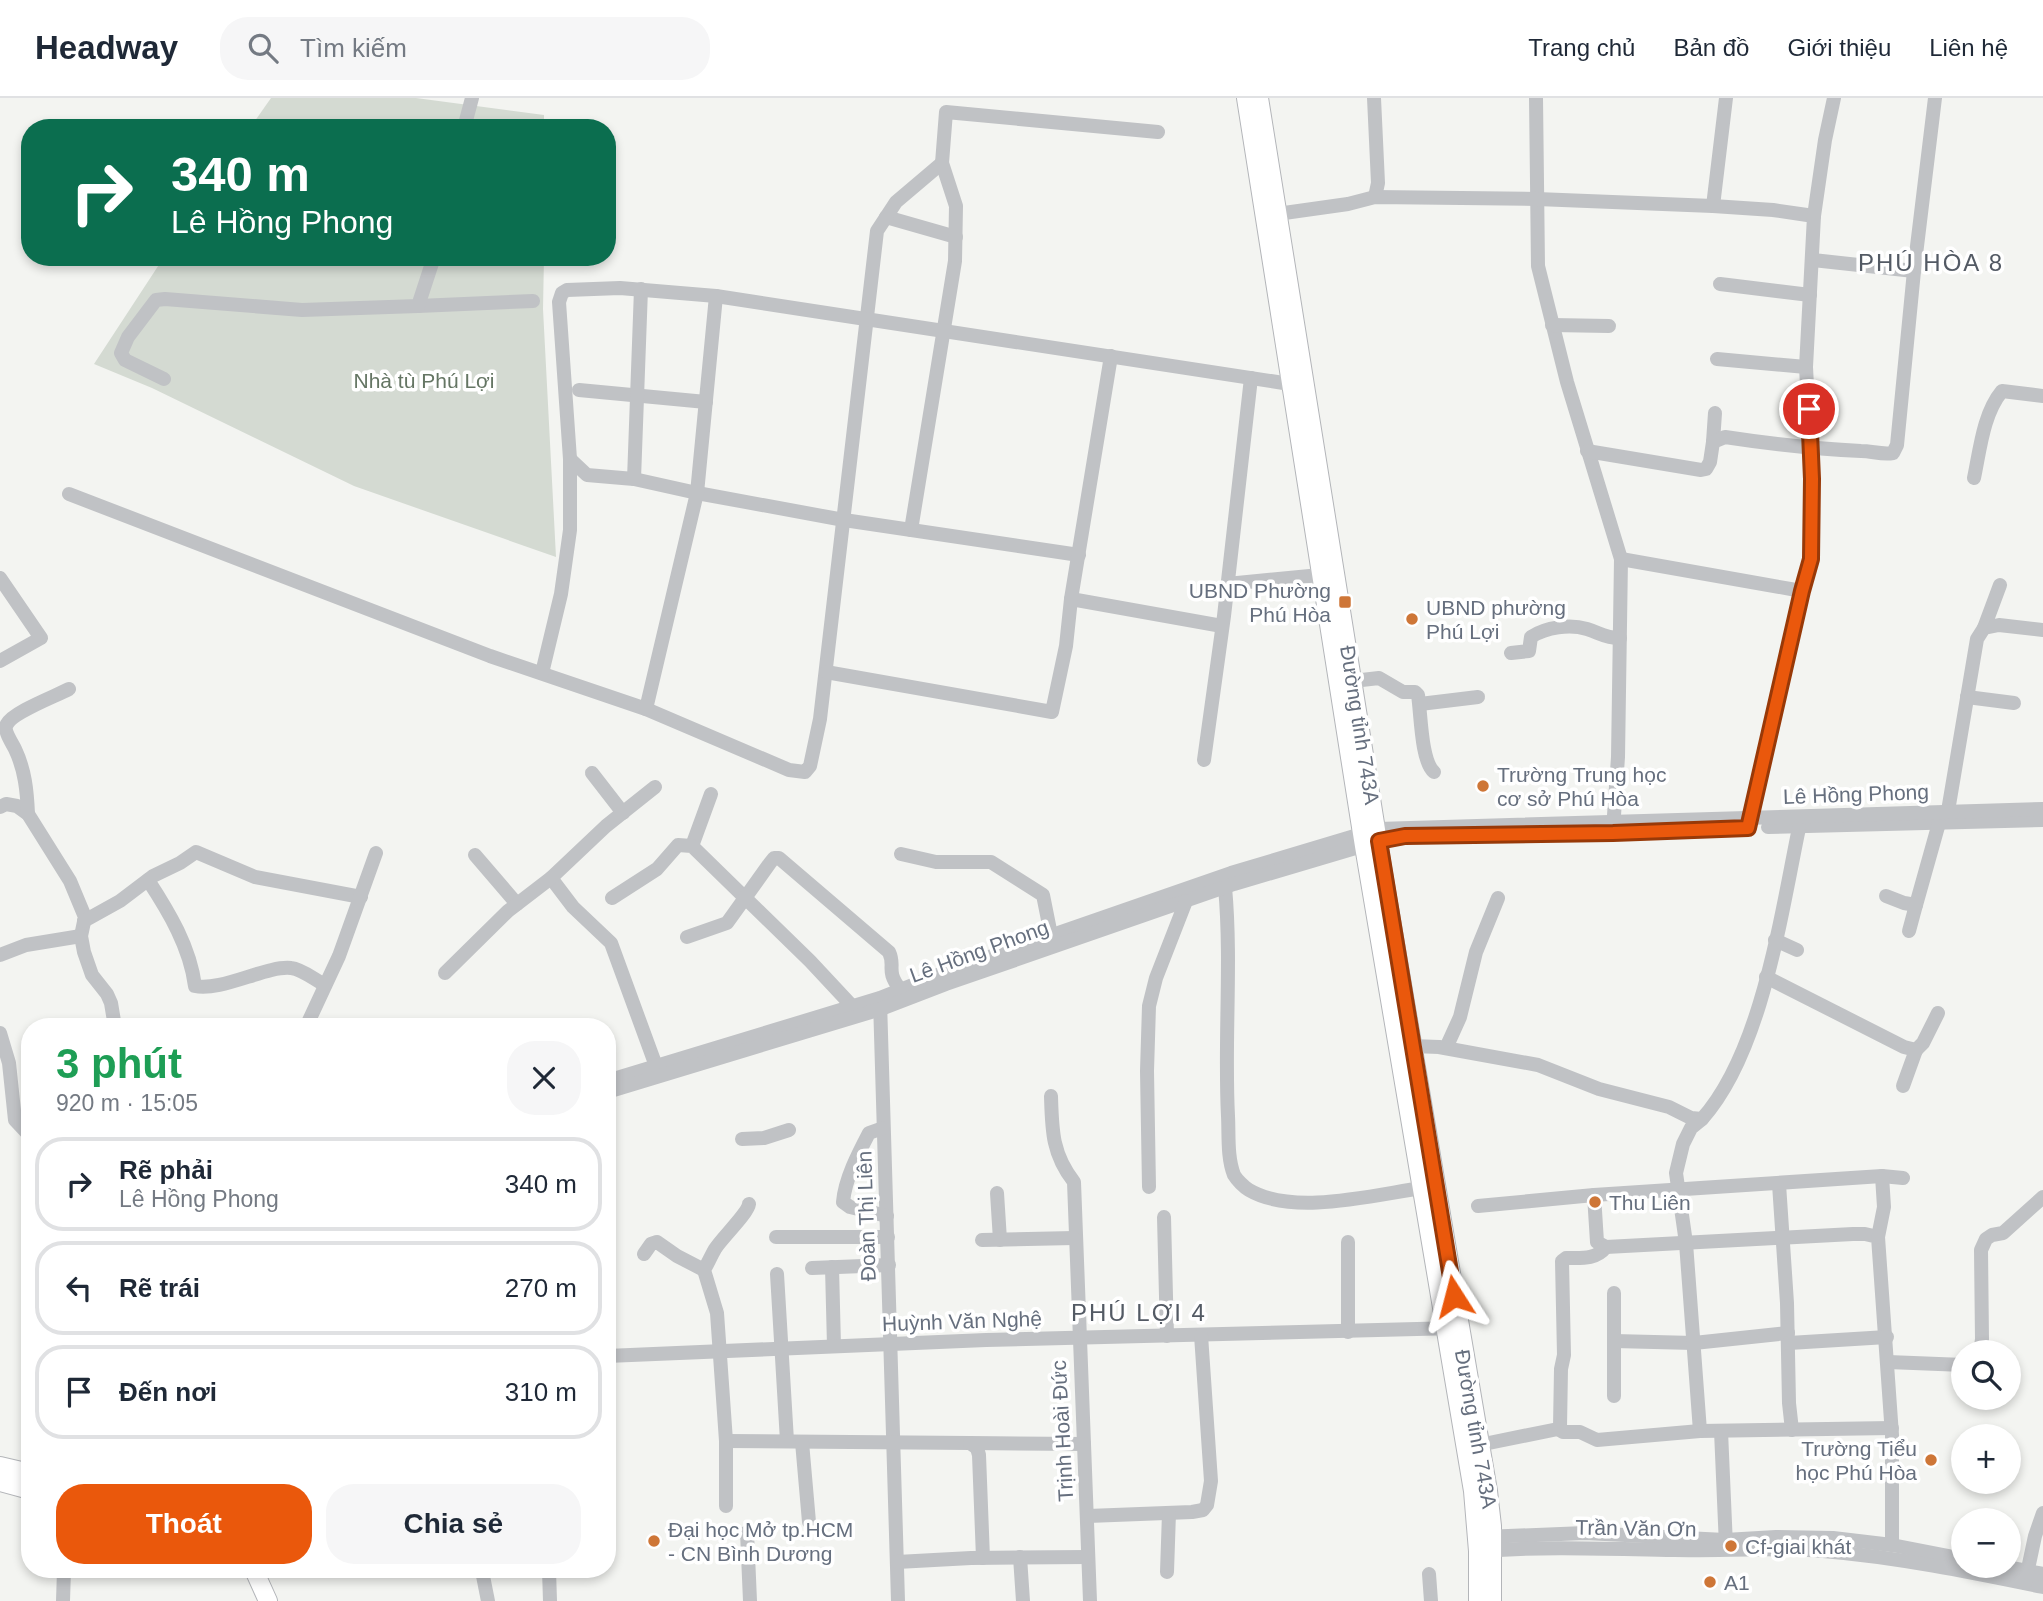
<!DOCTYPE html>
<html lang="vi">
<meta charset="utf-8">
<style>
body{margin:0;font-family:Arial,sans-serif;background:#f6f6f7;color:#1f2937;height:100vh;display:flex;flex-direction:column;font-size:26px;white-space:nowrap}
*{box-sizing:border-box;margin:0}
p{font-size:23px;color:#747a83}
.icon{flex:none;width:38px;height:38px;fill:none;stroke:currentColor;stroke-width:2;stroke-linecap:round;stroke-linejoin:round}
.map{position:relative;flex:1;overflow:hidden}
.drawer{position:absolute;left:21px;top:920px;width:595px;height:560px;display:flex;flex-direction:column;background:#fff;border-radius:28px;box-shadow:0 4px 10px #0003}
.drawer>*{flex:none}
.top-card{position:absolute;left:21px;top:21px;width:595px;height:147px;border-radius:28px;box-shadow:0 4px 10px #0003;background:#0b6e4f;color:#fff;overflow:hidden}
.fabs{position:absolute;left:1951px;top:1242px;display:grid;gap:14px}
.fabs a{display:grid;place-items:center;width:70px;height:70px;border-radius:50%;background:#fff;box-shadow:0 4px 10px #0003;font-size:35px}
.pin{position:absolute;display:grid;place-items:center;width:60px;height:60px;color:#fff;margin:-30px;border:4px solid #fff;border-radius:50%;box-shadow:0 2px 7px #0007}
.me{position:absolute;width:77px;margin:-38px;rotate:351deg;stroke-linejoin:round;filter:drop-shadow(0 0 5px #0008)}
.turn{display:flex;align-items:center;gap:24px;height:147px;padding:0 35px;font-size:32px}
.turn .icon{width:91px;height:91px;stroke-width:2.5}
.turn b{display:block;font-size:49px;line-height:60px}
.round{display:grid;place-items:center;flex:none;width:74px;height:74px;border-radius:28px;background:#f6f6f7}
.overview{display:flex;align-items:center;justify-content:space-between;height:119px;padding:0 35px}
h1{font-size:42px;font-weight:800;line-height:52px;color:#1e9e55}
.primary-button{display:flex;gap:14px;margin-top:auto;padding:14px 35px}
.primary-button a{flex:1;height:80px;border-radius:28px;background:#ea580c;color:#fff;font-size:28px;font-weight:800;line-height:80px;text-align:center}
.primary-button a+a{background:#f6f6f7;color:#1f2937}
ul{padding:0;list-style:none}
li{display:flex;align-items:center;gap:21px;height:94px;margin:0 14px 10px;padding:0 21px;border:4px solid #e0e1e3;border-radius:28px}
li div{flex:1}
li b{display:block;font-size:26px}
li em{font-style:normal}
header{display:flex;align-items:center;gap:42px;box-sizing:border-box;height:98px;padding:0 35px;background:#fff;border-bottom:2px solid #e0e1e3}
header strong{font-size:33px}
nav{display:flex;gap:38px;margin-inline-start:auto;font-size:24px}
.search{width:490px;height:63px;background:#f6f6f7;display:flex;align-items:center;gap:18px;box-sizing:border-box;padding:0 24px;border-radius:28px;color:#747a83;font-size:26px}
.map>svg:first-child{display:block}
.green{fill:#d4dad2}
.lines{fill:none;stroke-linecap:round;stroke-linejoin:round}
.major-casing{stroke:#b3b5b9;stroke-width:20}
.minor{stroke:#c0c2c5;stroke-width:14}
.major{stroke:#fff;stroke-width:18}
.route-casing{stroke:#983908;stroke-width:18}
.route{stroke:#ea580c;stroke-width:12}
.poi-dot{fill:#ce7637;stroke:#fff;stroke-width:2.5}
.labels{text-anchor:middle;dominant-baseline:central;stroke-width:7;stroke-linejoin:round;paint-order:stroke}
.park-label{font-size:21px;fill:#657664;stroke:#fff}
.poi-label{font-size:21px;fill:#666f7e;stroke:#fff;text-anchor:start}
.street-label{font-size:21px;fill:#666f7e;stroke:#fff}
.quarter-label{font-size:24px;letter-spacing:2px;fill:#535a64;stroke:#fff}
</style>
<header>
<strong>Headway</strong>
<div class="search"><svg class="icon" aria-label="search" viewBox="0 0 24 24"><circle cx="10" cy="10" r="6"/><path d="M15 15l6 6"/></svg>Tìm kiếm</div>
<nav><a>Trang chủ</a><a>Bản đồ</a><a>Giới thiệu</a><a>Liên hệ</a></nav>
</header>
<div class="map">
<svg width="2043" height="1503" viewBox="0 0 2043 1503">
<rect width="100%" height="100%" fill="#f3f4f1"/>
<!-- green -->
<g class="green">
<polygon points="271,0 416,0 544,17 544,30 250,30"/>
<polygon points="164,159 544,159 543,211 556,459 354,388 152,290 94,266"/>
</g>
<g class="lines">
<defs>
<g id="major">
<polyline points="1246,0 1364,748 1473,1393 1478,1453 1478,1503"/>
<polyline points="1259,0 1381,763 1488,1393 1492,1428 1492,1503"/>
<polyline points="0,1368 30,1375"/>
<polyline points="0,1384 30,1392"/>
<polyline points="254,1472 268,1503"/>
</g>
</defs>
<!-- major casing -->
<use href="#major" class="major-casing"/>
<!-- minor -->
<g class="minor">
<polyline points="1374,0 1378,85 1375,99"/>
<polyline points="1536,0 1538,168 1567,284 1621,461 1618,659 1613,732"/>
<polyline points="464,30 472,0"/>
<polyline points="1713,108 1726,0"/>
<polyline points="1277,116 1348,106 1375,99 1537,101 1713,108 1773,112 1814,118"/>
<polyline points="886,119 956,139"/>
<polyline points="1813,162 1914,173"/>
<polyline points="1720,186 1810,197"/>
<polyline points="418,208 533,203"/>
<polyline points="1552,227 1609,228"/>
<polyline points="1717,261 1806,269"/>
<polyline points="164,281 125,262 121,255 128,239 156,202 165,201 302,212 418,208 434,159"/>
<polyline points="579,292 706,304"/>
<polyline points="1713,344 1715,315"/>
<path d="M1587 353 1701 372 1706 371 1710 364 1713 344 1725 339C1771 346 1815 351 1861 353 1872 353 1882 357 1893 355L1897 347 1914 173 1935 0"/>
<polyline points="570,361 587,377 634,381 697,395 844,422 1079,457"/>
<path d="M1974 380C1980 352 1983 316 2002 293L2043 298"/>
<polyline points="634,381 641,191"/>
<polyline points="69,396 490,558 646,611 789,672 805,674 810,668 820,621 877,133 896,104 942,65"/>
<polyline points="911,432 955,163 956,108 942,65 946,14 1158,34"/>
<polyline points="1621,461 1802,493"/>
<polyline points="0,480 41,540 0,563"/>
<polyline points="1227,486 1320,477"/>
<polyline points="1071,501 1222,528"/>
<polyline points="1984,530 2000,487"/>
<path d="M1511 555 1529 553 1531 539C1546 529 1570 526 1587 531 1600 535 1605 540 1620 540"/>
<polyline points="826,574 1052,614 1066,548 1071,501 1111,258"/>
<polyline points="542,575 561,496 570,432 570,361 559,204 562,195 567,192 620,190 716,198 1290,286"/>
<path d="M1353 583 1379 580 1403 594H1415L1418 597C1421 616 1421 663 1434 674"/>
<polyline points="1967,599 2014,605"/>
<polyline points="1420,606 1478,599"/>
<polyline points="646,611 697,395 716,198"/>
<polyline points="1204,662 1224,518 1251,280"/>
<polyline points="592,675 623,715"/>
<polyline points="0,709 6,706 17,708 28,716 70,783 85,819 81,838 84,854 92,877 107,896 111,905 115,929"/>
<polyline points="1948,713 1977,541 1984,530 1999,527 2043,532"/>
<path d="M28 716C27 693 25 672 15 651 12 645 3 632 7 626 13 614 56 598 69 591"/>
<polyline points="1749,729 1802,493 1811,461 1812,381 1806,269 1814,118 1825,42 1834,0"/>
<polyline points="1768,729 2043,722"/>
<polyline points="692,748 711,696"/>
<polyline points="901,756 936,764 991,764 1043,797 1051,837"/>
<polyline points="475,757 517,806"/>
<polyline points="551,780 573,809 611,845 656,968"/>
<path d="M148 782C169 814 190 849 195 888 220 894 268 867 291 870 302 871 315 882 325 887"/>
<path d="M1225 789C1232 865 1224 942 1228 1018 1229 1037 1227 1059 1234 1077 1237 1082 1244 1089 1249 1092 1293 1118 1373 1097 1422 1090"/>
<polyline points="1886,798 1904,805 1916,807 1939,725"/>
<polyline points="612,800 657,771 678,747 692,748 810,863 852,908"/>
<polyline points="84,823 120,803 153,778 180,765 196,754 255,779 361,799"/>
<polyline points="1909,833 1916,807"/>
<path d="M687 839 727 825 770 765 774 760H779L889 854C896 869 885 872 900 891"/>
<polyline points="1775,842 1797,852"/>
<polyline points="0,857 26,847 81,838"/>
<polyline points="445,875 508,813 551,780 606,728 655,689"/>
<polyline points="1766,879 1904,949 1916,952 1923,945 1938,915"/>
<polyline points="880,903 898,1503"/>
<polyline points="306,929 339,858 376,755"/>
<polyline points="0,935 9,965 15,1022 30,1038"/>
<path d="M1412 948 1439 949 1538 967 1599 991 1669 1009 1691 1020 1702 1021C1762 954 1781 816 1799 730"/>
<polyline points="1446,950 1460,919 1476,854 1498,800"/>
<polyline points="607,983 880,900 943,875 1231,775 1378,731 2043,711"/>
<polyline points="1903,988 1916,952"/>
<polyline points="607,994 881,911 946,886 1234,786 1379,743 1419,738"/>
<path d="M1051 998C1052 1032 1052 1056 1074 1084L1090 1503"/>
<path d="M883 1030 869 1035C858 1056 845 1081 843 1104L850 1109 887 1118"/>
<polyline points="742,1041 764,1040 789,1032"/>
<polyline points="1779,1086 1787,1205 1789,1305 1792,1332"/>
<polyline points="1149,1089 1147,973 1149,908 1156,880 1186,803"/>
<polyline points="997,1095 1000,1142"/>
<polyline points="1594,1097 1597,1144 1606,1149 1853,1136 1865,1136 1878,1139 1892,1337 1892,1447"/>
<polyline points="1478,1108 1594,1097 1882,1078 1903,1080"/>
<polyline points="1164,1119 1167,1238"/>
<polyline points="776,1139 888,1139"/>
<polyline points="1878,1139 1884,1109 1882,1078"/>
<polyline points="982,1142 1074,1140"/>
<polyline points="1348,1144 1348,1234"/>
<polyline points="644,1156 651,1146 657,1144 677,1158 704,1172"/>
<polyline points="832,1169 834,1248"/>
<polyline points="812,1170 889,1167"/>
<polyline points="777,1176 787,1343"/>
<polyline points="1614,1243 1694,1245 1788,1235"/>
<polyline points="1789,1245 1887,1239"/>
<polyline points="1980,1255 1982,1241 1981,1152 1986,1141 1992,1137 2003,1135 2043,1099"/>
<polyline points="607,1258 986,1242 1456,1230"/>
<polyline points="1888,1264 1964,1267"/>
<polyline points="1614,1298 1614,1195"/>
<polyline points="1558,1331 1563,1334 1580,1334 1597,1342 1700,1333 1892,1330"/>
<polyline points="1700,1333 1686,1145 1676,1075 1683,1046 1691,1030 1702,1021"/>
<polyline points="1721,1333 1726,1448"/>
<polyline points="726,1343 970,1345 977,1350 979,1357 983,1460"/>
<polyline points="802,1344 809,1424"/>
<polyline points="970,1345 1084,1346"/>
<path d="M1479 1347 1558 1331 1560 1329 1561 1271 1564 1257 1562 1163 1566 1160C1581 1160 1596 1162 1606 1149"/>
<path d="M726 1408V1343L717 1215 704 1172C708 1165 711 1158 715 1151 722 1140 748 1115 749 1106"/>
<polyline points="1088,1418 1192,1414 1203,1412 1207,1407 1211,1383 1201,1237"/>
<polyline points="747,1434 750,1503"/>
<polyline points="1484,1439 1585,1435 1725,1442 1776,1439 1833,1440 1892,1447 1964,1461"/>
<path d="M1483 1453C1547 1448 1610 1451 1674 1452 1723 1453 1773 1449 1823 1453 1896 1459 1970 1474 2043 1489"/>
<polyline points="1020,1459 1023,1503"/>
<polyline points="897,1464 971,1460 1088,1459"/>
<polyline points="2002,1468 2043,1476"/>
<polyline points="549,1472 550,1503"/>
<polyline points="482,1473 488,1503"/>
<polyline points="1167,1474 1169,1415"/>
<polyline points="1429,1476 1431,1503"/>
<polyline points="2025,1485 2035,1438 2043,1415"/>
<polyline points="63,1503 64,1472"/>
</g>
<!-- major -->
<use href="#major" class="major"/>
</g>
<g class="lines">
<defs>
<polyline id="route" points="1454,1198 1379,743 1405,738 1613,735 1748,730 1802,493 1811,461 1812,381 1809,311"/>
</defs>
<!-- route casing -->
<use href="#route" class="route-casing"/>
<!-- route -->
<use href="#route" class="route"/>
</g>
<!-- markers -->
<g class="poi-dot">
<rect x="1338" y="497" width="14" height="14" rx="3.5"/>
<circle cx="1412" cy="521" r="7"/>
<circle cx="1483" cy="688" r="7"/>
<circle cx="1595" cy="1104" r="7"/>
<circle cx="1931" cy="1362" r="7"/>
<circle cx="654" cy="1443" r="7"/>
<circle cx="1731" cy="1448" r="7"/>
<circle cx="1710" cy="1484" r="7"/>
</g>
<g class="labels">
<!-- park labels -->
<g class="park-label">
<text x="424" y="282">Nhà tù Phú Lợi</text>
</g>
<!-- poi labels -->
<g class="poi-label">
<text x="1331" y="492" text-anchor="end">UBND Phường<tspan x="1331" dy="24">Phú Hòa</tspan></text>
<text x="1426" y="509">UBND phường<tspan x="1426" dy="24">Phú Lợi</tspan></text>
<text x="1497" y="676">Trường Trung học<tspan x="1497" dy="24">cơ sở Phú Hòa</tspan></text>
<text x="1609" y="1104">Thu Liên</text>
<text x="1917" y="1350" text-anchor="end">Trường Tiểu<tspan x="1917" dy="24">học Phú Hòa</tspan></text>
<text x="668" y="1431">Đại học Mở tp.HCM<tspan x="668" dy="24">- CN Bình Dương</tspan></text>
<text x="1745" y="1448">Cf-giai khát</text>
<text x="1724" y="1484">A1</text>
</g>
<!-- street labels -->
<g class="street-label">
<text transform="translate(1360 627) rotate(81)">Đường tỉnh 743A</text>
<text transform="translate(1856 696) rotate(-2)">Lê Hồng Phong</text>
<text transform="translate(979 853) rotate(-20)">Lê Hồng Phong</text>
<text transform="translate(866 1118) rotate(-92)">Đoàn Thị Liên</text>
<text transform="translate(962 1223) rotate(-2)">Huỳnh Văn Nghệ</text>
<text transform="translate(1476 1331) rotate(80)">Đường tỉnh 743A</text>
<text transform="translate(1062 1333) rotate(-93)">Trịnh Hoài Đức</text>
<text transform="translate(1636 1430) rotate(1)">Trần Văn Ơn</text>
</g>
<!-- quarter labels -->
<g class="quarter-label">
<text x="1931" y="164">PHÚ HÒA 8</text>
<text x="1139" y="1214">PHÚ LỢI 4</text>
</g>
</g>
</svg>
<div class="fabs">
<a><svg class="icon" aria-label="search" viewBox="0 0 24 24"><circle cx="10" cy="10" r="6"/><path d="M15 15l6 6"/></svg></a>
<a>+</a>
<a>−</a>
</div>
<div class="pin" style="left:1809px;top:311px;background:#d93025"><svg class="icon" aria-label="arrive" viewBox="0 0 24 24"><path d="M6 21V4h12l-3 4 3 4H6"/></svg></div>
<svg class="me" style="left:1454px;top:1198px" viewBox="-20 -20 40 40"><path d="M0-17L14 15 0 8-14 15z" fill="#ea580c" stroke="#fff" stroke-width="4"/></svg>
<div class="top-card">
<div class="turn"><svg class="icon" aria-label="right" viewBox="0 0 24 24"><path d="M7 20v-9h11M14 6l5 5-5 5"/></svg><div><b>340 m</b>Lê Hồng Phong</div></div>
</div>
<section class="drawer">
<div class="overview"><div><h1>3 phút</h1><p>920 m · 15:05</p></div><a class="round"><svg class="icon" aria-label="close" viewBox="0 0 24 24"><path d="M6 6l12 12M18 6L6 18"/></svg></a></div>
<ul>
<li><svg class="icon" aria-label="right" viewBox="0 0 24 24"><path d="M7 20v-9h11M14 6l5 5-5 5"/></svg><div><b>Rẽ phải</b><p>Lê Hồng Phong</p></div><em>340 m</em></li>
<li><svg class="icon" aria-label="left" viewBox="0 0 24 24"><path d="M17 20v-9H6M10 6l-5 5 5 5"/></svg><div><b>Rẽ trái</b></div><em>270 m</em></li>
<li><svg class="icon" aria-label="arrive" viewBox="0 0 24 24"><path d="M6 21V4h12l-3 4 3 4H6"/></svg><div><b>Đến nơi</b></div><em>310 m</em></li>
</ul>
<div class="primary-button"><a>Thoát</a><a>Chia sẻ</a></div>
</section>
</div>
